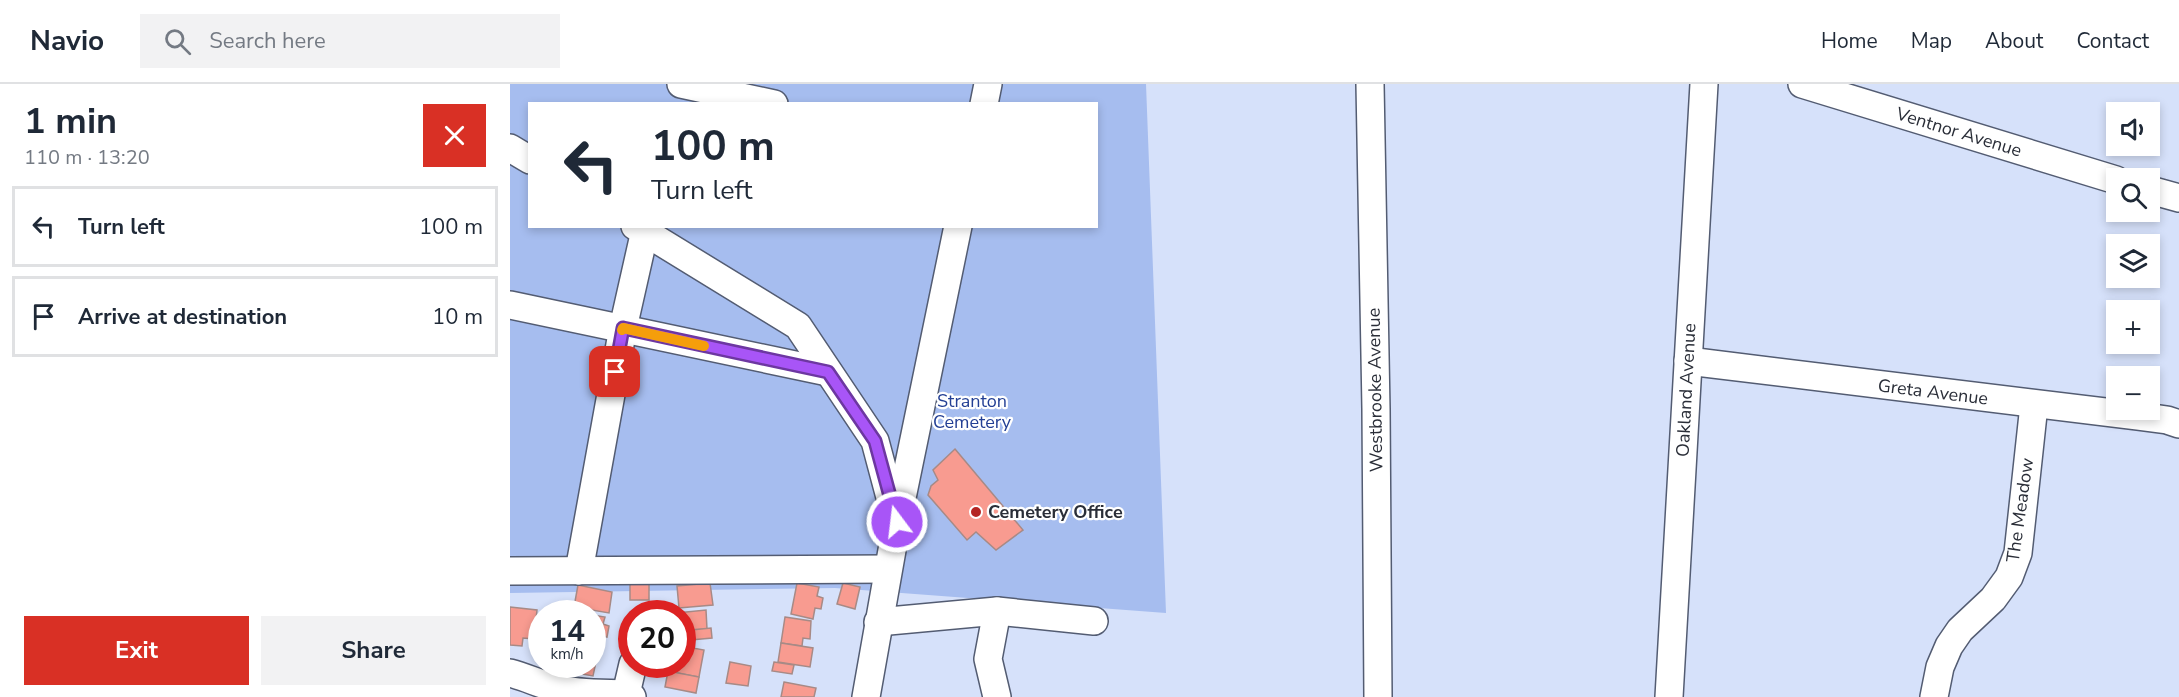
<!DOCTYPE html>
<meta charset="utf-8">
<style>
body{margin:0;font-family:"Nunito Sans",sans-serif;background:#f2f2f3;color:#1f2937;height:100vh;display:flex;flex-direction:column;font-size:22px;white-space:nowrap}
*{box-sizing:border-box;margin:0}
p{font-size:20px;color:#747a83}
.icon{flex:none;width:33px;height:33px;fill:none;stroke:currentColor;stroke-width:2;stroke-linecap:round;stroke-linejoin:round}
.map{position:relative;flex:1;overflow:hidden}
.drawer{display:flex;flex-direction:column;background:#fff;width:510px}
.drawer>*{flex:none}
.top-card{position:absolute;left:18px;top:18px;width:570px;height:126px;border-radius:0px;box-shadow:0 3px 9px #0003;background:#fff;color:#1f2937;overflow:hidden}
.tools{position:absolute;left:1596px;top:18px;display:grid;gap:12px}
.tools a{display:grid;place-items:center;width:54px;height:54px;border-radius:0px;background:#fff;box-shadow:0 3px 9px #0003;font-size:30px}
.speed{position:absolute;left:18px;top:516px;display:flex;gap:12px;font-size:30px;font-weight:700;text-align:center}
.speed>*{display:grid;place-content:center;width:78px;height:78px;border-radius:50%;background:#fff;box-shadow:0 3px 9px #0003;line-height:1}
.speed small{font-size:15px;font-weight:400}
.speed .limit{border:9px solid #d22;background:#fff;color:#111}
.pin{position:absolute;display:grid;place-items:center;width:51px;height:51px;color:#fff;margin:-26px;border-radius:12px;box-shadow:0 3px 9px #0006}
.me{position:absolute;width:66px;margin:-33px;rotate:345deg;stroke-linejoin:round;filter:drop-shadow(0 0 4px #0008)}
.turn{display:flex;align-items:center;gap:21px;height:126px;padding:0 24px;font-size:27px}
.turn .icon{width:78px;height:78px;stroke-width:2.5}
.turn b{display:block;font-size:42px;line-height:51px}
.round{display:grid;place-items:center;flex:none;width:63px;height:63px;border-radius:0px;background:#f2f2f3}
.summary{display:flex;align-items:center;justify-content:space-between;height:102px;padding:0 24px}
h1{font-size:36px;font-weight:700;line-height:45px}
.primary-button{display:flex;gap:12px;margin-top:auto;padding:12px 24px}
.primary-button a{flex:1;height:69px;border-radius:0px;background:#d93025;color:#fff;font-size:24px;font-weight:700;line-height:69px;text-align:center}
.primary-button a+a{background:#f2f2f3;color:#1f2937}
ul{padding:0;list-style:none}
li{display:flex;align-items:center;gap:18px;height:81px;margin:0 12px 9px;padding:0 12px;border:3px solid #e0e1e3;border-radius:0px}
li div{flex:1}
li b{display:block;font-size:22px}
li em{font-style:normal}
header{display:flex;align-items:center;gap:36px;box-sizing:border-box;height:84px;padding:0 30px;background:#fff;border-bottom:2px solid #e0e1e3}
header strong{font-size:28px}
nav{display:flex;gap:33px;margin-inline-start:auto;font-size:21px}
.search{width:420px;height:54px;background:#f2f2f3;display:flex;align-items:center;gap:15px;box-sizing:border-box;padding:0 21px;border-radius:0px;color:#747a83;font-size:22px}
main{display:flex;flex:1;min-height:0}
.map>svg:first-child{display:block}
.green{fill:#a6bdef;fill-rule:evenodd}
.building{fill:#f89b90;stroke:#a78a86;stroke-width:1.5}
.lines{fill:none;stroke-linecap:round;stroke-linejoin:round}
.minor-casing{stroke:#535c72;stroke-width:30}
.minor{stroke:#fff;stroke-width:27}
.route-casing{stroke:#6d37a1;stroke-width:15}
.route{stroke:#a855f7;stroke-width:10}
.slow{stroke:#f59e0b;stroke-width:10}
.poi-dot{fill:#b42523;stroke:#fff;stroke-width:2}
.labels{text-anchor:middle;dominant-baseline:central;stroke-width:4.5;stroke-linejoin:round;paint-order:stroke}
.street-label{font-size:18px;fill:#2a2e38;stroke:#fff}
.park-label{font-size:18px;fill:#233f94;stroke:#fff}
.poi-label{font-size:18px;font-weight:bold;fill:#2a2e38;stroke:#fff;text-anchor:start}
</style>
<header>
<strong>Navio</strong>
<div class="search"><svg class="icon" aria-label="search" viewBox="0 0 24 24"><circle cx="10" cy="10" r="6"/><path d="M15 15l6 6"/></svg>Search here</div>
<nav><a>Home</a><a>Map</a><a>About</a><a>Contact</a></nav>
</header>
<main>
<section class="drawer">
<div class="summary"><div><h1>1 min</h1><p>110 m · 13:20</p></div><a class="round" style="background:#d93025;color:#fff"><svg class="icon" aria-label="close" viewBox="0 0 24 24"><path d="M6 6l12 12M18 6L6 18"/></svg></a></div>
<ul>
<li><svg class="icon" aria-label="left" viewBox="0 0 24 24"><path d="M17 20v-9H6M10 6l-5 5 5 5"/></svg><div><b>Turn left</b></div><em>100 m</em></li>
<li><svg class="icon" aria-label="arrive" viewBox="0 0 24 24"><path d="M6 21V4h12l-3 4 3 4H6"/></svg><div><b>Arrive at destination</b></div><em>10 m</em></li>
</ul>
<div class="primary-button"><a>Exit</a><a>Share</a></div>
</section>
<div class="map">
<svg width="1669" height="613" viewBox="0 0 1669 613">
<rect width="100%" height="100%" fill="#d6e1fa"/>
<!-- green -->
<path class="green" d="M0 0H636L656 529 325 504 0 509ZM20 20H586V142H20Z"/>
<!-- building -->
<g class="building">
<polygon points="445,365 513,446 486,466 466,448 457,456 418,411 421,402 428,396 423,386"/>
<rect x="120" y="497" width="19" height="19"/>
<polygon points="200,499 203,521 169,524 167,502"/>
<polygon points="287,499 309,503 307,512 313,514 311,525 305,524 303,535 281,530"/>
<polygon points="333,499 350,503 345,525 327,520"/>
<polygon points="68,501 102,508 99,529 64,523"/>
<polygon points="0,523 27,526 24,555 13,554 12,562 0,561"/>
<polygon points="196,526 197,545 172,547 172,530 166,529"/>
<polygon points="82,531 95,533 93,540 99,542 97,553 82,550"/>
<polygon points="275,533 301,537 300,555 293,554 292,562 271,559"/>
<polygon points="201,544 202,554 181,556 181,546"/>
<polygon points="271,559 303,564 300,583 268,578"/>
<polygon points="172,562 194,566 189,593 167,589 169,580 172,580"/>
<polygon points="82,572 87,573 83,592 55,587 56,580 82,580"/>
<polygon points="220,578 241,582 238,602 216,599"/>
<polygon points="264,578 284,581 282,590 262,587"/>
<polygon points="158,587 189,593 186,609 155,603"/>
<polygon points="274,598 306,604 304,613 271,613"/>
</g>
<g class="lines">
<defs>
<g id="minor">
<polyline points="171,0 264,20"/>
<polyline points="860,0 866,325 868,613"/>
<polyline points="1292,0 1606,96"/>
<polyline points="474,20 478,0"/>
<polyline points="0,64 20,76"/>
<polyline points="1640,106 1669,114"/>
<polyline points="125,142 288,242 365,357 385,432"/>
<polyline points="0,221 318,288"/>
<polyline points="1178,277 1628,332 1657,336 1669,340"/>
<polyline points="0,487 377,485"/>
<polyline points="69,487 113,244 136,142"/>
<polyline points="487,527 478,575 487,613"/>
<polyline points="368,538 487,527 584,537"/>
<path d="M0 589C15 593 30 600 45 604 68 610 92 609 116 610L122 613"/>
<polyline points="116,610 123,580"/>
<polyline points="356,613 387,438 448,142"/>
<polyline points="1159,613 1194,0"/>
<polyline points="1424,613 1430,583 1439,562 1450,546 1483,515 1499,493 1508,469 1524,321"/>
</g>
</defs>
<!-- minor casing -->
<use href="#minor" class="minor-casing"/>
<!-- minor -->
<use href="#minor" class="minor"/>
</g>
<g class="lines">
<defs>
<polyline id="route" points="105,288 113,244 318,288 365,357 387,438"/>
</defs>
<!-- route casing -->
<use href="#route" class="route-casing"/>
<!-- route -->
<use href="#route" class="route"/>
<!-- slow -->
<polyline class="slow" points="112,246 113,244 194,262"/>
</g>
<!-- markers -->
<circle class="poi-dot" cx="466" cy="428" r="6"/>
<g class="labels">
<!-- street labels -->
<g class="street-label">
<text transform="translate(1449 48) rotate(17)">Ventnor Avenue</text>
<text transform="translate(865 306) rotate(-91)">Westbrooke Avenue</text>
<text transform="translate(1176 306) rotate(-87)">Oakland Avenue</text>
<text transform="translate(1423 308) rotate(7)">Greta Avenue</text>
<text transform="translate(1510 426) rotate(-82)">The Meadow</text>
</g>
<!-- park labels -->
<g class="park-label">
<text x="462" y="317">Stranton<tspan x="462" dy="21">Cemetery</tspan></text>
</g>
<!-- poi labels -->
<g class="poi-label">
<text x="478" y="428">Cemetery Office</text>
</g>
</g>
</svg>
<div class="tools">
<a><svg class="icon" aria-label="sound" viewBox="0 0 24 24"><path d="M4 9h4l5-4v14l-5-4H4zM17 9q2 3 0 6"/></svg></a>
<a><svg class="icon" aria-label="search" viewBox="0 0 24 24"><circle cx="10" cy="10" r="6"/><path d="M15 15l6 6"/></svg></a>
<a><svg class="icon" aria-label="layers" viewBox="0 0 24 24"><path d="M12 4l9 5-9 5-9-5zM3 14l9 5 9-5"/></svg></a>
<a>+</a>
<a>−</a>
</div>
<div class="speed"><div>14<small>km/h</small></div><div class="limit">20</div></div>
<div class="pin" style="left:105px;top:288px;background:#d93025"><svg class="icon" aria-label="arrive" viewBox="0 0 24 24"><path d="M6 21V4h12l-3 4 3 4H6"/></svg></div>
<svg class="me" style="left:387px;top:438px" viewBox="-20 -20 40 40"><circle r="17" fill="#a855f7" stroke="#fff" stroke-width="3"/><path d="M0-11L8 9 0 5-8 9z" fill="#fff"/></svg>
<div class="top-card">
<div class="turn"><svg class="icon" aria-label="left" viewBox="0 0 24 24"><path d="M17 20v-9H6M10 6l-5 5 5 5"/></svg><div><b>100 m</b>Turn left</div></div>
</div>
</div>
</main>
